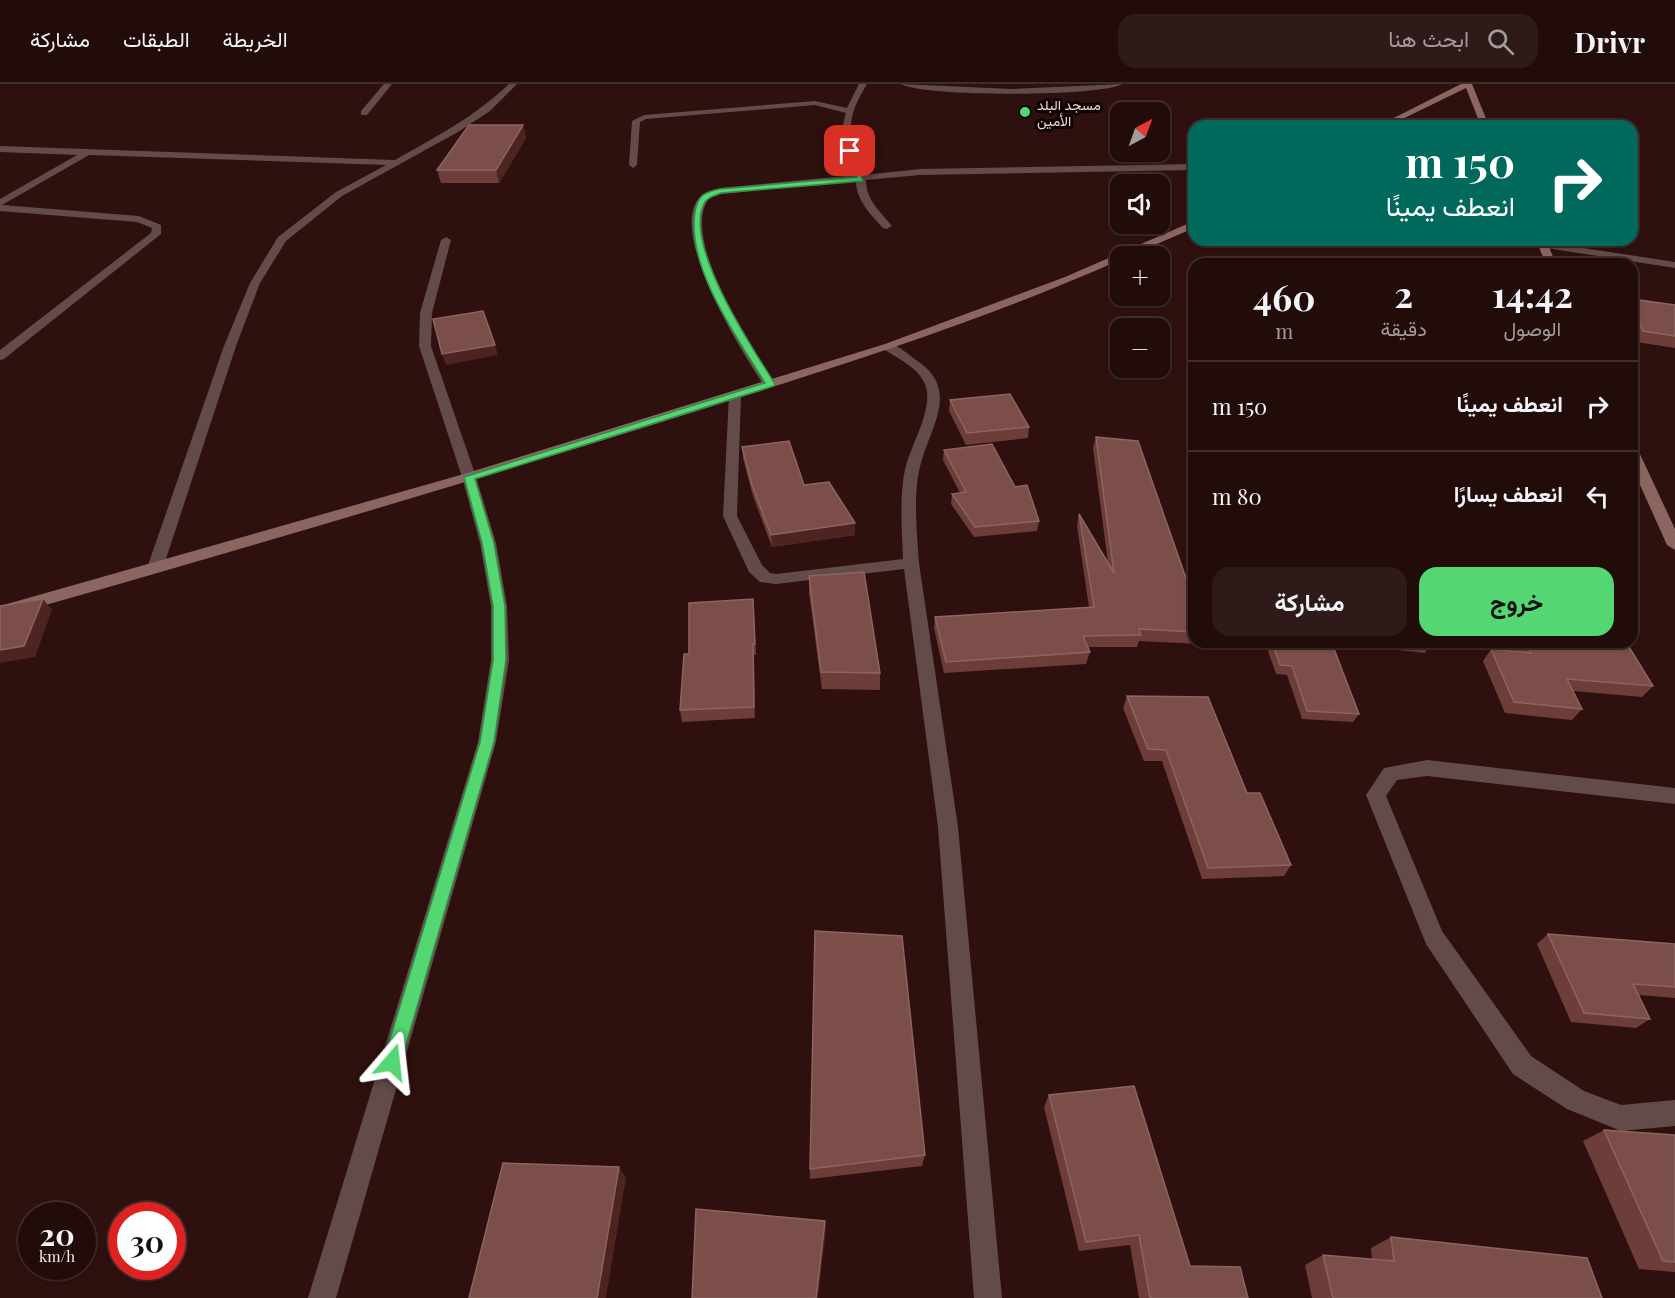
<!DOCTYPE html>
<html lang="ar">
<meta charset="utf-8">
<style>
body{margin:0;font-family:"Playfair Display",Vazirmatn,serif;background:#2e1a18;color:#f1f3f6;direction:rtl;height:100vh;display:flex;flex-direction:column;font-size:22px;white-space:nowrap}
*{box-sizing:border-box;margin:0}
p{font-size:20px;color:#a29b9c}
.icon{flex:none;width:33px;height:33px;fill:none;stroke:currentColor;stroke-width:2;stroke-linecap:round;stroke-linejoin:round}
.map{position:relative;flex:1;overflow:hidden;direction:ltr}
.side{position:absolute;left:1188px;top:174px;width:450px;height:390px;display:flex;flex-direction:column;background:#220c0a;border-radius:18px;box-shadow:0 2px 4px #0004,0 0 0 2px #3f2c2b;direction:rtl}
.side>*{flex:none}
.guide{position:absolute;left:1188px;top:36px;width:450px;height:126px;border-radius:18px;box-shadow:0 2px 4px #0004,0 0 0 2px #3f2c2b;direction:rtl;background:#00695c;color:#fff;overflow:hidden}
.needle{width:39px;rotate:41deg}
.buttons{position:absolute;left:1110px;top:18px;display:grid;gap:12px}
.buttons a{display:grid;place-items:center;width:60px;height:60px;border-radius:12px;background:#220c0a;box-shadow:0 2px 4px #0004,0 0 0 2px #3f2c2b;font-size:30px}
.speed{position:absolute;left:18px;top:1118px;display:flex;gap:12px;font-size:30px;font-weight:700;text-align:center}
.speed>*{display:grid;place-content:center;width:78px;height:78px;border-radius:50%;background:#220c0a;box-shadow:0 2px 4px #0004,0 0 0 2px #3f2c2b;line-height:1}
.speed small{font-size:15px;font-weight:400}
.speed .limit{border:9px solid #d22;background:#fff;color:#111}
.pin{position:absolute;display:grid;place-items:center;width:51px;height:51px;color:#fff;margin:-26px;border-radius:12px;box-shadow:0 3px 9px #0006}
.me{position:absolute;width:66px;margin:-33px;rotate:17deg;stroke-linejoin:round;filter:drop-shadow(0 0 4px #0008)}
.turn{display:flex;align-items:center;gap:21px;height:126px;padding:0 24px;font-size:27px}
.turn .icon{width:78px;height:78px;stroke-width:2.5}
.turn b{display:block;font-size:42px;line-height:51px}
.eta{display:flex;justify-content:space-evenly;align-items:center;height:102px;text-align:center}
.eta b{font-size:36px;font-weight:700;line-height:42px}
.action{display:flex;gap:12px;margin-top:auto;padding:12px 24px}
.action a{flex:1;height:69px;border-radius:18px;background:#54d672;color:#111;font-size:24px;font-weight:700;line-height:69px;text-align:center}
.action a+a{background:#2e1a18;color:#f1f3f6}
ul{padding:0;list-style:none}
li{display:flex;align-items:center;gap:18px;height:90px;padding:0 24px;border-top:2px solid #3f2c2b}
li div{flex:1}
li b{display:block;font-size:22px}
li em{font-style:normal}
header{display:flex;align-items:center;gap:36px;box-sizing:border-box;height:84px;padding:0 30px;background:#220c0a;border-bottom:2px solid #3f2c2b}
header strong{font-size:28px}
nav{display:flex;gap:33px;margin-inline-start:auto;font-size:21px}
.search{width:420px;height:54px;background:#2e1a18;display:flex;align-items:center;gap:15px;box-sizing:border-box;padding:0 21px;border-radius:18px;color:#a29b9c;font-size:22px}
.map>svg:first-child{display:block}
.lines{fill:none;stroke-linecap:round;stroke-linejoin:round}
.street{fill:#624b48;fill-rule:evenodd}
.secondary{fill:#8b6661;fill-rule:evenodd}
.wall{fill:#6d3d39}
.shaded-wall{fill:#4e2421}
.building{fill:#7b4e4a;stroke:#8d6460;stroke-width:1.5}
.route{fill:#54d672;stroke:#378b4a;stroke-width:1.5}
.poi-dot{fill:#54d672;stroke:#0d0303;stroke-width:2}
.labels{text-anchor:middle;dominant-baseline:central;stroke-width:6;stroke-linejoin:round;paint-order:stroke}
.far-poi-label{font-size:14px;fill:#f0dad7;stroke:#0d0303;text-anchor:start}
</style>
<header>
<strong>Drivr</strong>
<div class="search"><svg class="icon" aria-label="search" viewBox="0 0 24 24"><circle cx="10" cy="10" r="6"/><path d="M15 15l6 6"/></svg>ابحث هنا</div>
<nav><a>الخريطة</a><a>الطبقات</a><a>مشاركة</a></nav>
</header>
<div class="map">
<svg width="1675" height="1214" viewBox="0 0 1675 1214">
<rect width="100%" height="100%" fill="#2e100e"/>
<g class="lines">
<!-- street -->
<g class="street">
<polygon points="384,0 392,0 367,31 361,31 361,27"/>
<path d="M509 0H517L490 27 458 48 342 112 286 157 260 199 236 262 163 484 161 488H149L147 484 224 262 250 199 278 153 336 108 386 81 89 71 2 121 139 132 161 141V150L4 275 0 276V266L151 149 152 144 137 138 0 127V115L77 71 0 68V62L395 76C437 52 473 34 509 0Z"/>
<path d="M859 0H867C844 38 848 51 864 91L920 85 1194 80V86L920 91 866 96C866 116 880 127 892 142L887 145 883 144C871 131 856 116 856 97L722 110C716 112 709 113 706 119 685 162 752 265 776 300L770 304 765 303C743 270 668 151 699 114 704 108 713 106 720 104L855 91C846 69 838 53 846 29L815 21 646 35 640 38 637 81 633 84 629 81 632 37 644 31 815 17 847 24Z"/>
<path d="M901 0 1011 5 1122 0C1101 13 922 13 901 0Z"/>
<polygon points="446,153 451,156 432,229 431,262 476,393 496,459 507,522 509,576 496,658 336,1214 308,1214 478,658 491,576 491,522 480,459 462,393 419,262 420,229 441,156"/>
<polygon points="1544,158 1675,178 1675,184 1540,163 1540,159"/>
<path d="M889 259C899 262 908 270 916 276 962 306 929 344 920 383 913 409 917 451 919 479L958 743 1002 1214H974L938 743 904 485 776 500 760 498 749 488 723 432 729 311 735 307 741 311 737 432 762 481 770 489 776 490 903 475C902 449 899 406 906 382 912 359 936 320 924 298 917 283 897 274 885 266L883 263Z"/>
<polygon points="1427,676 1675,704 1675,720 1427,692 1397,696 1386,712 1442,847 1531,972 1584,1007 1621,1021 1675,1016 1675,1042 1621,1047 1567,1025 1513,990 1426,860 1366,711 1384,684"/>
</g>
<!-- secondary -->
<g class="secondary">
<polygon points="1461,0 1472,0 1489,42 1481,42 1466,4 1388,42 1378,42"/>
<path d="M1194 137V144L1129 172H1120V176C969 243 810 291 652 341 436 408 218 472 0 534V522L464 390 885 260 1065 193Z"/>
<polygon points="1536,156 1546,156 1556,180 1546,180"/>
<polygon points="1632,364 1639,368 1675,445 1675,466 1667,461 1632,383"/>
</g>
</g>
<!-- wall -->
<g class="wall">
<polygon points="523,41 526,54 499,99 441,99 437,86"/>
<polygon points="1632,215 1675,221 1675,264 1636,258 1632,249"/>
<polygon points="950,316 1029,343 1028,354 966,361 949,327"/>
<polygon points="1096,353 1194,517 1194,558 1201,558 1200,560 1139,557 1137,563 1088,563 1090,568 1086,580 944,589 934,544 935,533 1089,523 1077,442 1079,430 1108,479 1093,364"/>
<polygon points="742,363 804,401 855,451 772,463 753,412 743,374"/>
<polygon points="944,366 1015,403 1039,437 1037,447 974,453 951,420 952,410 960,409 943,376"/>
<polygon points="809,492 880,589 880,606 822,605 809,509"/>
<polygon points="753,515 756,571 754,571 755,634 682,638 680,626"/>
<polygon points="1267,558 1305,558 1307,563 1359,630 1353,638 1302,635 1287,591 1276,590 1266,561"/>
<polygon points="1369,558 1432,558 1425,569 1370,563"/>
<polygon points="1510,558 1626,558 1653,602 1642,613 1573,607 1582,625 1572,636 1505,629 1483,577 1491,565 1515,568"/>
<polygon points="1127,612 1247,709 1291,781 1284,792 1202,795 1162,677 1144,677 1123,624"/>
<polygon points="1548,850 1675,860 1675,914 1639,911 1650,935 1636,944 1571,938 1537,860"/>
<polygon points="1049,1011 1190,1182 1248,1214 1139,1214 1130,1161 1079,1167 1044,1023"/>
<polygon points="1604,1046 1675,1051 1675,1188 1639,1185 1583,1057"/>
<polygon points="925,1071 922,1082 810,1095 810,1085"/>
<polygon points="1391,1153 1602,1214 1312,1214 1305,1181 1323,1171 1372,1175 1371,1164"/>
</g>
<!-- shaded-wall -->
<g class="shaded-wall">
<polygon points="523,41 526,54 499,99 496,86"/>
<polygon points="495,261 498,271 446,281 442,270"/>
<polygon points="855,439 855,451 772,463 771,451"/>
<polygon points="43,515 52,526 35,573 0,579 0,566"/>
<polygon points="753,560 754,571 755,634 754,623"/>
<polygon points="619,1083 626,1094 606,1214 597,1214"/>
<polygon points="825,1137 826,1146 818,1214 816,1214"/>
</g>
<!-- building -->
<g class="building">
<polygon points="469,41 523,41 496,86 437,86"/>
<polygon points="1632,215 1675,221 1675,252 1643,247 1632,221"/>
<polygon points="483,227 495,261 442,270 433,235"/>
<polygon points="1010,310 1029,343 967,349 950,316"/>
<polygon points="1096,353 1138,357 1194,517 1194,548 1139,545 1141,551 1083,552 1090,568 946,578 935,533 1094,523 1079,430 1114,489"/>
<polygon points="789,357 804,401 829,398 855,439 771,451 752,401 742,363"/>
<polygon points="992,360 1015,403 1027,401 1039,437 975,443 952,410 966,408 944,366"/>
<polygon points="864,488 880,589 821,588 809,492"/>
<polygon points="43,515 24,562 0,566 0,522"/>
<polygon points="753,515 755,560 753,560 754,623 680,626 684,570 689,570 689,519"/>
<polygon points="1272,558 1305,558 1307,563 1334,565 1359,630 1307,627 1292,582 1280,581"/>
<polygon points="1525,558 1626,558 1653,602 1567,595 1582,625 1514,618 1491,565 1531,569"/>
<polygon points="1127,612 1208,613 1247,709 1260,709 1291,781 1208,784 1166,666 1148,665"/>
<polygon points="815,847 902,852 925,1071 810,1085"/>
<polygon points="1548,850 1675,860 1675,903 1633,900 1650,935 1584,929"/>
<polygon points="1134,1002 1190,1182 1240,1183 1248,1214 1150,1214 1139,1151 1086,1158 1049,1011"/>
<polygon points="1604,1046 1675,1051 1675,1178 1663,1177"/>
<polygon points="503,1079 619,1083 597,1214 469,1214"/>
<polygon points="696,1125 825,1137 816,1214 692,1214"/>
<polygon points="1391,1153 1587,1174 1602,1214 1333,1214 1323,1171 1394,1177"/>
</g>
<!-- route -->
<path class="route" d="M848 65 853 67 863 97 721 109C716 111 708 113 705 118 681 158 753 265 775 300L774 302 475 395 494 459 505 522 506 576 494 658 401 978 398 984 392 987 385 984 383 978 480 658 493 576V522L482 459 464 393 765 299C737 253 686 183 695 128 696 122 698 115 703 111 707 108 715 106 720 105L857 93Z"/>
<!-- markers -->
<circle class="poi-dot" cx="1025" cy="28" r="6"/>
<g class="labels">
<!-- far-poi labels -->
<g class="far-poi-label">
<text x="1037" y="20">مسجد البلد<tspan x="1037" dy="16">الأمين</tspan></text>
</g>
</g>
</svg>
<div class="buttons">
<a><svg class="needle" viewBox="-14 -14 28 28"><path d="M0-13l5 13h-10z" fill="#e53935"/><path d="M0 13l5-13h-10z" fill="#a29b9c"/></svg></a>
<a><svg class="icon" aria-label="sound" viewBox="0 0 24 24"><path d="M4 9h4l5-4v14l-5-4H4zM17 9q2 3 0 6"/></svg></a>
<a>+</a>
<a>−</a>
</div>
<div class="speed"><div>20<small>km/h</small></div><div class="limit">30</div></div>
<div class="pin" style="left:850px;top:67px;background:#d93025"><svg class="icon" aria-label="arrive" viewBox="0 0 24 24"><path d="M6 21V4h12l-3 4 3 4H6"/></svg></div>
<svg class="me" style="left:392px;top:978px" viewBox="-20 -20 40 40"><path d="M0-17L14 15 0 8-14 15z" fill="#54d672" stroke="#fff" stroke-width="4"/></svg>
<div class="guide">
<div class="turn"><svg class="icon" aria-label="right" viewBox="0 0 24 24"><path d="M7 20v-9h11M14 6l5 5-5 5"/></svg><div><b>150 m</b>انعطف يمينًا</div></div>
</div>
<section class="side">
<div class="eta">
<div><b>14:42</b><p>الوصول</p></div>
<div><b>2</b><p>دقيقة</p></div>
<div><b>460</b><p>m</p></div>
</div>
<ul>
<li><svg class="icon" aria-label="right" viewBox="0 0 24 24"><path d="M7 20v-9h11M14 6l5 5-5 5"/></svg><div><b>انعطف يمينًا</b></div><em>150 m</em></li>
<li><svg class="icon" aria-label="left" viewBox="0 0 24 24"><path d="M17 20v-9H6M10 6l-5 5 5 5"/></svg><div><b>انعطف يسارًا</b></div><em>80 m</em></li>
</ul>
<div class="action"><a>خروج</a><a>مشاركة</a></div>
</section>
</div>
